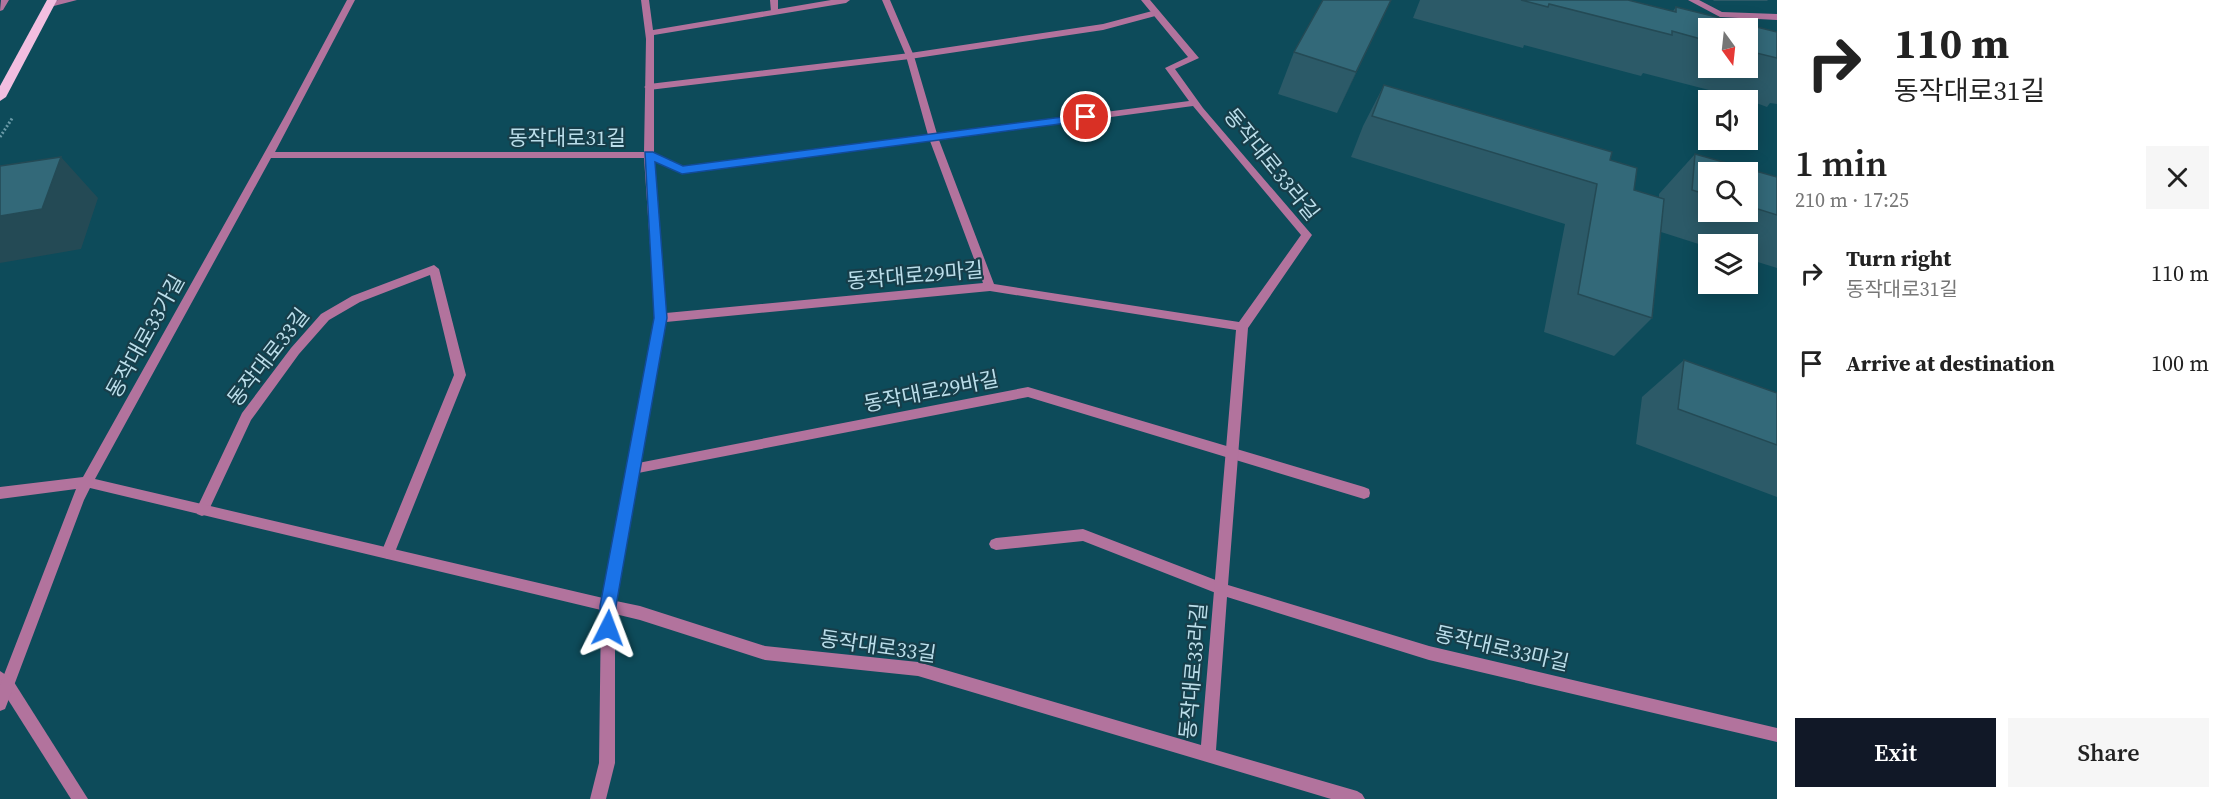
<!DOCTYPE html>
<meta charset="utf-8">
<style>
body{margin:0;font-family:"Source Serif 4","Noto Sans KR",serif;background:#f6f6f6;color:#222;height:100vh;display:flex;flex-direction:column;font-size:22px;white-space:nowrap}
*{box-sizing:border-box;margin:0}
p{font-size:20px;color:#767676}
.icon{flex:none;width:33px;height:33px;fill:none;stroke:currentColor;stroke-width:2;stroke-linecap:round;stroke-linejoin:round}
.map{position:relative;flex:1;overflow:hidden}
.side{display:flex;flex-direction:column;background:#fff;width:450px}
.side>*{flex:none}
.hud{background:#fff;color:#222;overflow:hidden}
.needle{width:39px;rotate:165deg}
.tools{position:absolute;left:1698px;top:18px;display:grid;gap:12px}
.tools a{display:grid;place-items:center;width:60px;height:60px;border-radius:0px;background:#fff;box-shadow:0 3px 15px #0003;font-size:30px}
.pin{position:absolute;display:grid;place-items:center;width:51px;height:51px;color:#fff;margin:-26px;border:3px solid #fff;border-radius:50%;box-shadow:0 2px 6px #0007}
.me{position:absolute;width:66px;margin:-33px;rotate:3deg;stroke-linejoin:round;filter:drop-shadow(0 0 4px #0008)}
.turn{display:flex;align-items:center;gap:21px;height:126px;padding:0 18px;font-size:27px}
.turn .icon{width:78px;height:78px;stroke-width:2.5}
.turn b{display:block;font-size:42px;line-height:51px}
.round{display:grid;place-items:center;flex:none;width:63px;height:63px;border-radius:0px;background:#f6f6f6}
.head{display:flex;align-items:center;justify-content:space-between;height:102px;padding:0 18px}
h1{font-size:36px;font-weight:600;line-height:45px}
.cta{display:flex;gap:12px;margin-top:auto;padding:12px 18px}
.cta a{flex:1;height:69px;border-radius:0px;background:#111827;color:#fff;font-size:24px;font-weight:600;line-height:69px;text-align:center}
.cta a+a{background:#f6f6f6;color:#222}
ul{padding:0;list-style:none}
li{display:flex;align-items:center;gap:18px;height:90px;padding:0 18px}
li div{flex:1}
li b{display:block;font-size:22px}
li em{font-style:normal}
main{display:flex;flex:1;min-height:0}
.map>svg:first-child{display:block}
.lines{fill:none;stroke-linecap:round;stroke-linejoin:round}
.path{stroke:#6a9aa7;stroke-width:3;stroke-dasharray:2 2;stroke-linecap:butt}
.lane{fill:#b2739d;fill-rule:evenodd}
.street{fill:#b2739d;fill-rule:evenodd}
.primary{fill:#f2bee0;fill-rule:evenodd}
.wall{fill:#2c5a68;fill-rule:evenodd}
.shaded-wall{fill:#244a55}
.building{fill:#336979;stroke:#244a55;stroke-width:1.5}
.route{fill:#1a73e8;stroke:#114b97;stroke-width:1.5}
.labels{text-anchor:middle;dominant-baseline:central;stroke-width:4.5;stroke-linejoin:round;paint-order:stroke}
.street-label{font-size:21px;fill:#bbdeea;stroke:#173e4a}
</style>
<main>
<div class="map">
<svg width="1777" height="799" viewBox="0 0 1777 799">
<rect width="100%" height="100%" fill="#0d4b5a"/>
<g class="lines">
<!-- path -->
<polyline class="path" points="0,137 13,117"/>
<!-- lane -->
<g class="lane">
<polygon points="1,0 9,0 3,10 0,11"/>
<polygon points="770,0 778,0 778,14 771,12"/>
<polygon points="1156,10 1159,11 1159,15 1103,30 910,59 649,90 644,87 649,84 910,53 1103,24"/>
<polygon points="434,265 439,269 466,375 393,557 388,559 383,557 381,553 454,375 430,275 360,302 329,320 299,354 251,420 207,514 202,516 197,514 196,510 242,413 291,348 321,314 352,296"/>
<polygon points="1028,387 1364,487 1369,489 1370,493 1369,497 1364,499 1028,397 633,474 629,473 627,469 629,465 633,464"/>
<polygon points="1083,529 1226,584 1228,589 1226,594 1221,595 1083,541 996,550 991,548 989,544 991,540 996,538"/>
<polygon points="0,671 12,679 88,799 71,799 0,687"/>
</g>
<!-- street -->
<g class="street">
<polygon points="58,0 77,0 50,7 46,4"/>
<path d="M347 0H355L275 152H644L646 39 641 0H649L653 30 831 0H850L846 3 654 35V153L683 166 928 135 906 56 882 0H890L914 56 937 134 1189 101 1165 68 1188 57 1141 0H1150L1199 58 1175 69 1203 108 1312 235 1248 328 1228 585 1429 646 1777 728V742L1429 660 1227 597 1216 750 1357 791 1362 794 1365 799H1331L918 676 765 660 640 620 615 614V763L606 799H590L599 763 601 610 90 488 84 500 7 704 5 709 0 711V685L76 489 0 499V487L83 477 285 116ZM1193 106 1301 235 1239 322 994 284 939 140ZM930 141 983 283 666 313 654 161 682 173ZM271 158H644L655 318 603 598 95 479ZM990 291 1236 330 1201 745 918 662 765 646 640 606 616 601 666 322Z"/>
<polygon points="1688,0 1699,0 1722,12 1777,14 1777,20 1720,17"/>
</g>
<!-- primary -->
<polygon class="primary" points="47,0 57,0 6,97 0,101 0,86"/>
</g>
<!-- wall -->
<g class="wall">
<polygon points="1391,0 1337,113 1278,94 1294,52"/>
<path d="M1420 0H1628L1673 11 1676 7 1777 32V104L1770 103 1767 107 1748 100 1643 73 1641 76 1524 45 1523 48 1413 18ZM1708 28H1748V68H1708Z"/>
<polygon points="1713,0 1768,0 1767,1 1714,1"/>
<path d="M1384 85 1610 160 1634 190 1659 198V194L1695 154 1777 177V268L1748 259V244H1708V247L1661 232 1652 318 1614 356 1544 332 1565 224 1351 157 1363 126ZM1708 172H1748V212H1708Z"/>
<polygon points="1684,360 1777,393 1777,497 1636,444 1642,397"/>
</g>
<!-- shaded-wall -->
<g class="shaded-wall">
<polygon points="1391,0 1337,113 1356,72"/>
<polygon points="61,157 98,198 81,249 0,263 0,216"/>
</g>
<!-- building -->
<g class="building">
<polygon points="1323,0 1391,0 1356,72 1294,52"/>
<polygon points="1521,0 1628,0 1676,12 1676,7 1777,32 1777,58 1748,51 1748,28 1708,28 1708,41 1672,31 1672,35 1549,4 1548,7"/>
<polygon points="1384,85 1612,152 1610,160 1637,168 1634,190 1664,199 1652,318 1578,294 1597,184 1372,116"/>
<polygon points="1695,154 1777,177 1777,215 1748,206 1748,172 1708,172 1708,195 1692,190"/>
<polygon points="61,157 42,209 0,216 0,166"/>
<polygon points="1684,360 1777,393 1777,445 1678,409"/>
</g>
<!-- route -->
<polygon class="route" points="1086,114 1091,117 1090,120 682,174 655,162 667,318 616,606 616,628 613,633 608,636 602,633 600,628 600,606 654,318 645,152 653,152 683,166"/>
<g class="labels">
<!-- street labels -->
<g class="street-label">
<text x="567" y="137">동작대로31길</text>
<text transform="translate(1272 164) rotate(51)">동작대로33라길</text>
<text transform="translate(915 275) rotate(-5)">동작대로29마길</text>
<text transform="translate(145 336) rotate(-61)">동작대로33가길</text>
<text transform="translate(268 357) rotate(-52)">동작대로33길</text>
<text transform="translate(931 391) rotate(-11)">동작대로29바길</text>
<text transform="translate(878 646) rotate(8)">동작대로33길</text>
<text transform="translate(1502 648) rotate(13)">동작대로33마길</text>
<text transform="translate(1193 671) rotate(-85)">동작대로33라길</text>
</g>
</g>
</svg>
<div class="tools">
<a><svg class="needle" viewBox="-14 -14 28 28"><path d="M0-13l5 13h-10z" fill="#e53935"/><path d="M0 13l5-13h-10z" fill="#767676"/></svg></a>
<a><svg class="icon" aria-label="sound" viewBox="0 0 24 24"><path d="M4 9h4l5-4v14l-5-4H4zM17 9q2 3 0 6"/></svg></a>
<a><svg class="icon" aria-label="search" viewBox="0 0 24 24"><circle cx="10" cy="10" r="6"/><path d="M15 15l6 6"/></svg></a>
<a><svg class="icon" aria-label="layers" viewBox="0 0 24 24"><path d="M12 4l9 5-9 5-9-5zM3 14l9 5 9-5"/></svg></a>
</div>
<div class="pin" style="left:1086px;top:117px;background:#d93025"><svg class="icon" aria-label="arrive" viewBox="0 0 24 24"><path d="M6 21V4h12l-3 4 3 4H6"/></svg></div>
<svg class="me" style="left:608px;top:628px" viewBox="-20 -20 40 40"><path d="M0-17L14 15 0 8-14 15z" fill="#1a73e8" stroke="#fff" stroke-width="4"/></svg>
</div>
<section class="side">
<div class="hud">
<div class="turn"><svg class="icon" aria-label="right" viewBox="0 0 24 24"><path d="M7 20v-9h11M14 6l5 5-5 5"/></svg><div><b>110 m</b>동작대로31길</div></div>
</div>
<div class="head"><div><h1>1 min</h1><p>210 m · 17:25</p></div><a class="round"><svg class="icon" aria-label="close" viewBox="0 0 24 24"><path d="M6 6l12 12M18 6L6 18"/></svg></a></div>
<ul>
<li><svg class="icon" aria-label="right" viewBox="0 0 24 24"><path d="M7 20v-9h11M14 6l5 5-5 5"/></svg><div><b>Turn right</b><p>동작대로31길</p></div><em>110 m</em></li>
<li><svg class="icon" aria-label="arrive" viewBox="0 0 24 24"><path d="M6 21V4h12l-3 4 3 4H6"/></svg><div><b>Arrive at destination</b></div><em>100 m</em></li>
</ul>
<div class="cta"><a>Exit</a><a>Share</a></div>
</section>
</main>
